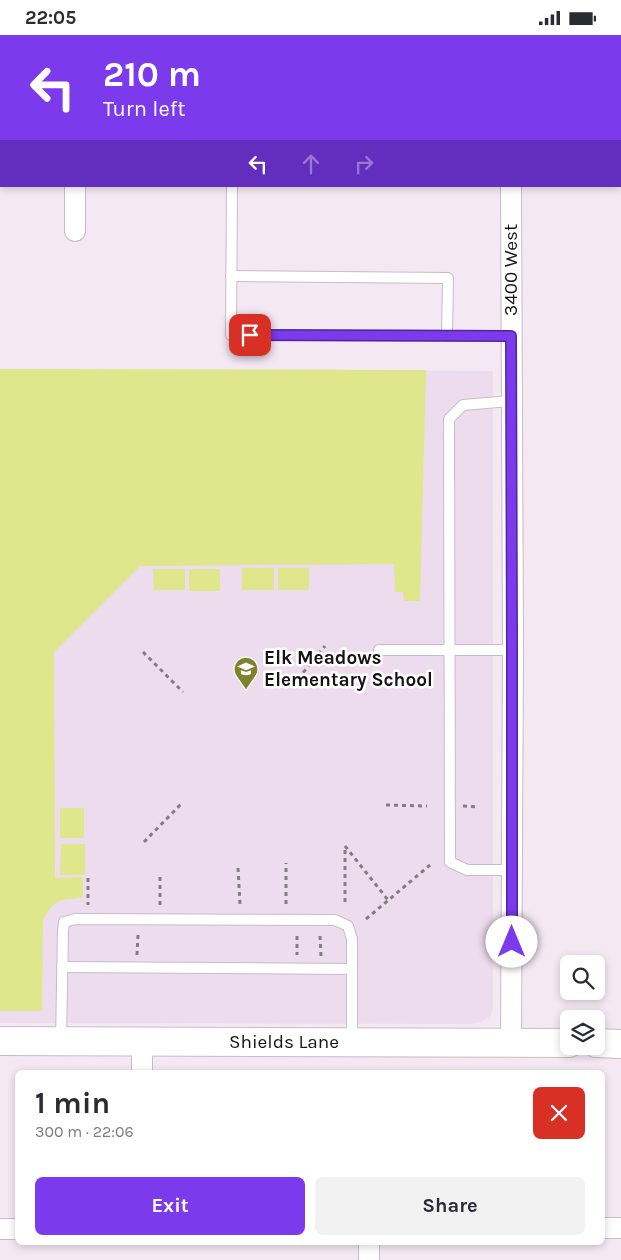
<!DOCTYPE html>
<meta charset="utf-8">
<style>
body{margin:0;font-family:Karla,sans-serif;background:#f2f2f3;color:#2b2b33;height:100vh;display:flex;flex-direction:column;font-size:19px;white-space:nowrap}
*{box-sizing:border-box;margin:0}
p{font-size:16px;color:#7c7c81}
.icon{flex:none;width:28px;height:28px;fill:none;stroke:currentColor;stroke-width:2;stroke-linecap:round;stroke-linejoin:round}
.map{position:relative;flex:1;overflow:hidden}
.side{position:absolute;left:15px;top:1035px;width:590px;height:175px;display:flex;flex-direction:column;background:#fff;border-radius:8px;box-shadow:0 2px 8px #0003}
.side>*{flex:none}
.guide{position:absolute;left:0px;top:0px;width:621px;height:152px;box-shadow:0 2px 8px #0003;background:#7c3aed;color:#fff;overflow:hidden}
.buttons{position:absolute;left:560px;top:920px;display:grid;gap:10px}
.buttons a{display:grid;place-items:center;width:45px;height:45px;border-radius:8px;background:#fff;box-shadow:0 2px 8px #0003;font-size:25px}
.pin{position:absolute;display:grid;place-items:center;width:42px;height:42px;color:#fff;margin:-21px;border-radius:10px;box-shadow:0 2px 8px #0006}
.me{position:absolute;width:55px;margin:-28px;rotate:0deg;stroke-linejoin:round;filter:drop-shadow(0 0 4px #0008)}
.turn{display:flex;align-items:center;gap:18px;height:105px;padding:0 20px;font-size:22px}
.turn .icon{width:65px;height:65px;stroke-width:2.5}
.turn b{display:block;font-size:35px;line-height:42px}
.lanes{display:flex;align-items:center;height:48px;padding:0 20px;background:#0003;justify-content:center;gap:25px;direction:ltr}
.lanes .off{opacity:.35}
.round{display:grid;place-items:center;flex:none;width:52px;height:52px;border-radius:8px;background:#f2f2f3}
.overview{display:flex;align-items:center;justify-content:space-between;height:85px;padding:0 20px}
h1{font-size:30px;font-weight:700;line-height:38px}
.button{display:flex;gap:10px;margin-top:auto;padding:10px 20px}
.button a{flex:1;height:58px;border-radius:8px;background:#7c3aed;color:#fff;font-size:20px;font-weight:700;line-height:58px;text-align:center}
.button a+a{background:#f2f2f3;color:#2b2b33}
.status{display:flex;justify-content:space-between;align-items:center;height:35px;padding:0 25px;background:#fff;direction:ltr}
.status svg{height:14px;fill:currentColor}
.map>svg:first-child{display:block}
.built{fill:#eddced}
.green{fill:#dfe68b}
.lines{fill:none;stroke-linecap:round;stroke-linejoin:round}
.lane-casing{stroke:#c7bcc7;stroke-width:12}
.street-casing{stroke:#c7bcc7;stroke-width:22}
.secondary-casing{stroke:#c7bcc7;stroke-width:30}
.path{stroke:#837c83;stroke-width:3;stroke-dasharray:4 4;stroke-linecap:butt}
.lane{stroke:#fff;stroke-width:10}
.street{stroke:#fff;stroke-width:20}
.secondary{stroke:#fff;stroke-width:28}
.route-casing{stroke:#51269a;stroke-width:12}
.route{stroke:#7c3aed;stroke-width:9}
.labels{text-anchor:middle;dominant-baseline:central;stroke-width:5;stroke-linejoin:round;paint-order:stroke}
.street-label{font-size:19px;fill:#161316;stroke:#fff}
.poi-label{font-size:19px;font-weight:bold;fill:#161316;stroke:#fff;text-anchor:start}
</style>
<div class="status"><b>22:05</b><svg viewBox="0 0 49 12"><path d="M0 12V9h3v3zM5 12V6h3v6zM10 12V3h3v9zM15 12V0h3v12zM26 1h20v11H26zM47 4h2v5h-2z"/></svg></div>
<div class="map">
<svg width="621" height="1225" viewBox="0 0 621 1225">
<rect width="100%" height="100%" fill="#f4e8f3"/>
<!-- built -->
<polygon class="built" points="0,334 493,336 493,974 490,981 481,987 470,989 0,988"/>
<!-- green -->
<g class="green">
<path d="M0 334 426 335 420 566H404L403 557H395L394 529 140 531 54 617 55 843 83 842V861C77 865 73 863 67 864 54 865 47 876 43 886L42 976H0Z"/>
<rect x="242" y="533" width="32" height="22"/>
<rect x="278" y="533" width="31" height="22"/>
<polygon points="153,534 185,534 185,555 154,555"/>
<rect x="189" y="534" width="31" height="22"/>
<rect x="60" y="773" width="24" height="30"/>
<polygon points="61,809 85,809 85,840 60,840"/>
</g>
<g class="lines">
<defs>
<g id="lane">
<polyline points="232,151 231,300 511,301"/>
<polyline points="231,241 448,243 447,301"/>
<polyline points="511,366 463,370 449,384 450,827 467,835 512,835"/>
<polyline points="379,615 513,615"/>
<polyline points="62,932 352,934"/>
<polyline points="61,1006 63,896 64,887 75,884 335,885 348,891 352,904 352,1006"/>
</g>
<g id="street">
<polyline points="75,0 75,1"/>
<polyline points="351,0 511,1"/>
<polyline points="75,151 75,196"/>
<polyline points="511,151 513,615 511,1008"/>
<polyline points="142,1006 142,1038"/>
<polyline points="602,1193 621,1193"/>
<polyline points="0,1194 18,1194"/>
<polyline points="369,1208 369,1225"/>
</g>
<g id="secondary">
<polyline points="0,1006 569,1008"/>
<polyline points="596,1008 621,1009"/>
</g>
</defs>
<!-- lane casing -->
<use href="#lane" class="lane-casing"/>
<!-- street casing -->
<use href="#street" class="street-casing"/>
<!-- secondary casing -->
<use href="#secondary" class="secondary-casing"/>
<!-- path -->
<g class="path">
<polyline points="143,617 183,657"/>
<polyline points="293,650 325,611"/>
<polyline points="386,770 427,771"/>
<polyline points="463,771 477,772"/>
<polyline points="144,807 183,767"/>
<polyline points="238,833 240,869"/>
<polyline points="88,843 88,870"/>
<polyline points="345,867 345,811 388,865"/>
<polyline points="286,869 286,828"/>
<polyline points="160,870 160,842"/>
<polyline points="366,884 430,830"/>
<polyline points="297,901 297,920"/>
<polyline points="320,901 321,921"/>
<polyline points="137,920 138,900"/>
</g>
<!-- lane -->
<use href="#lane" class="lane"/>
<!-- street -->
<use href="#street" class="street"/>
<!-- secondary -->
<use href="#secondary" class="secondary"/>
</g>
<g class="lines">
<defs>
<polyline id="route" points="250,300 511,301 512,615 512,907"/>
</defs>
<!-- route casing -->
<use href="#route" class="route-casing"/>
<!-- route -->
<use href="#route" class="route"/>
</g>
<!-- icons -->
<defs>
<symbol id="school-pin" viewBox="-11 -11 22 30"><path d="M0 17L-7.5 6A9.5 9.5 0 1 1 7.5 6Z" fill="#7e822c" stroke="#fff"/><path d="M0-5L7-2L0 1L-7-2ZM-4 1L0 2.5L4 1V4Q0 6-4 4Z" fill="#fff"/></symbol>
</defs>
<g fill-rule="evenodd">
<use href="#school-pin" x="232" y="620" width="28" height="38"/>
</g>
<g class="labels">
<!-- street labels -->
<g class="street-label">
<text transform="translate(511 235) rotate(-90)">3400 West</text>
<text x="284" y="1007">Shields Lane</text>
</g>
<!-- poi labels -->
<g class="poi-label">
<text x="264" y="623">Elk Meadows<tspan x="264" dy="22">Elementary School</tspan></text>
</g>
</g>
</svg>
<div class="buttons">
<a><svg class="icon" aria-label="search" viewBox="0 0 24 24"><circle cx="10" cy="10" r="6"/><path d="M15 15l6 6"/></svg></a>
<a><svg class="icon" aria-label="layers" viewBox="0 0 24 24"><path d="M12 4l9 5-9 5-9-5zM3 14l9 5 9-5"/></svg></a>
</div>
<div class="pin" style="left:250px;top:300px;background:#d93025"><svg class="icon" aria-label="arrive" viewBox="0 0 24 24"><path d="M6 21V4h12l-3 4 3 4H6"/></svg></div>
<svg class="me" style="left:512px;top:907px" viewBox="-20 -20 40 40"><circle r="19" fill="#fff"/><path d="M0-13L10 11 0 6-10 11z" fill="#7c3aed"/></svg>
<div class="guide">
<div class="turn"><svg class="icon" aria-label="left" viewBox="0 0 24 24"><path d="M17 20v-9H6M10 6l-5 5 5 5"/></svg><div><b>210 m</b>Turn left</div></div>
<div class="lanes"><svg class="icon" aria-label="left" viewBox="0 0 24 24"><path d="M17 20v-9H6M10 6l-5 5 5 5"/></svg><svg class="icon off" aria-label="ahead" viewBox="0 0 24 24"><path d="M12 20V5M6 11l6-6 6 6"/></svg><svg class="icon off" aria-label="right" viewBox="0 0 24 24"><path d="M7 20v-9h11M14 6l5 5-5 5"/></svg></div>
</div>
<section class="side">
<div class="overview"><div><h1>1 min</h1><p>300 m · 22:06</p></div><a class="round" style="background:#d93025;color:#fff"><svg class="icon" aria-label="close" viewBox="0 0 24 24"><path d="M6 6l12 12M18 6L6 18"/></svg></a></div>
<div class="button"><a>Exit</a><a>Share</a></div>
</section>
</div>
